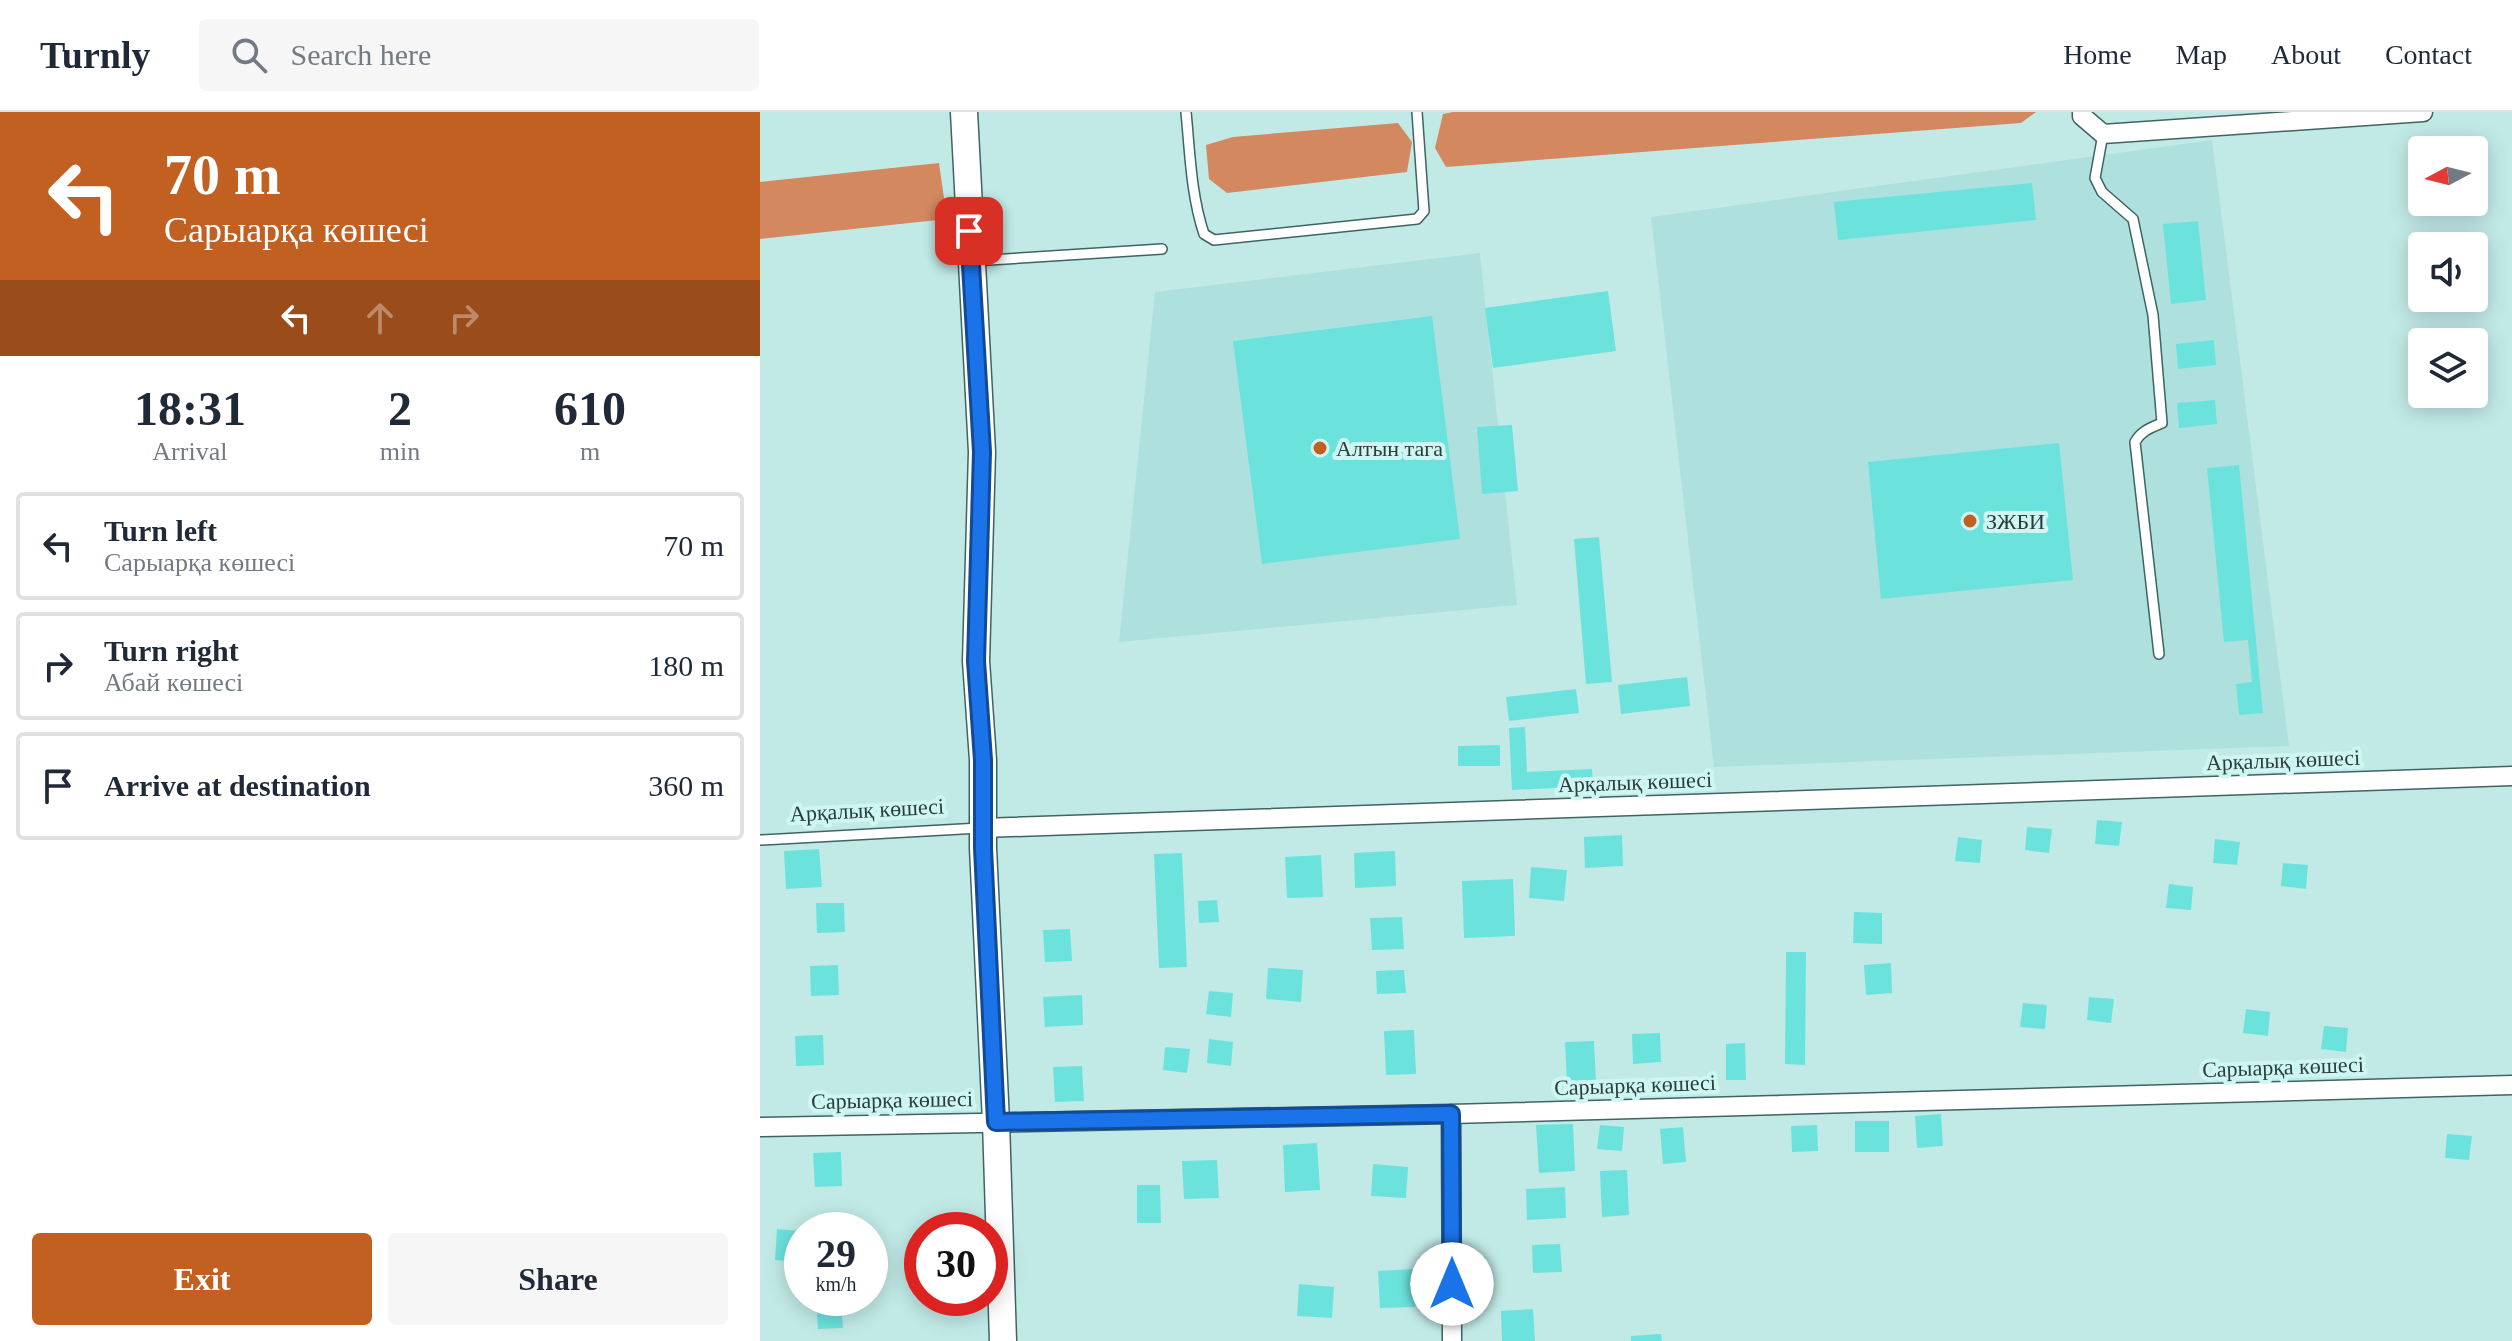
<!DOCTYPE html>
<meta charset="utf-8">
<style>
body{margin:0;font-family:"Times New Roman",serif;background:#f6f6f7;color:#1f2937;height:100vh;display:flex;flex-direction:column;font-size:30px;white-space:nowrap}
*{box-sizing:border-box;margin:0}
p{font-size:26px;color:#747a83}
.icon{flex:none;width:44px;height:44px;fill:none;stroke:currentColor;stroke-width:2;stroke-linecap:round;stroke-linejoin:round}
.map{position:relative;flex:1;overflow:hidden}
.side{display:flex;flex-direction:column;background:#fff;width:760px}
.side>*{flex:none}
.top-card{background:#c16021;color:#fff;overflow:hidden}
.needle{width:52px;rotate:263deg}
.fabs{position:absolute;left:1648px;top:24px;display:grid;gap:16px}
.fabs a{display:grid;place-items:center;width:80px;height:80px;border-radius:8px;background:#fff;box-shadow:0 4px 20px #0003;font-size:40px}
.speed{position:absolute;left:24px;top:1100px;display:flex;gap:16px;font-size:40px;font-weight:700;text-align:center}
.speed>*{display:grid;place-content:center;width:104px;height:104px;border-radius:50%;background:#fff;box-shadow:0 4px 20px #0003;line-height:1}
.speed small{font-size:20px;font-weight:400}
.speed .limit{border:12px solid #d22;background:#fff;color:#111}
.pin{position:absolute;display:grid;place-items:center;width:68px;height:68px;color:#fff;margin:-34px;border-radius:16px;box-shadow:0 4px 12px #0006}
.me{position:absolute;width:88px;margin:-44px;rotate:0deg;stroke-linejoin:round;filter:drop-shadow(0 0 6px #0008)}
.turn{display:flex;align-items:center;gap:28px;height:168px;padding:0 32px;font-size:36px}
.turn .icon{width:104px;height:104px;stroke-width:2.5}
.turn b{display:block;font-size:56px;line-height:68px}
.lanes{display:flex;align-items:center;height:76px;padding:0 32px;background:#0003;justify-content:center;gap:40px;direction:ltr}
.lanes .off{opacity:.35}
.eta{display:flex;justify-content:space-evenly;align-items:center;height:136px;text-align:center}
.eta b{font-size:48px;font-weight:600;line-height:56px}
.button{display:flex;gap:16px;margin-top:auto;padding:16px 32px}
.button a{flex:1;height:92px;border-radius:8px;background:#c16021;color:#fff;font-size:32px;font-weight:600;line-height:92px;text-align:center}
.button a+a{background:#f6f6f7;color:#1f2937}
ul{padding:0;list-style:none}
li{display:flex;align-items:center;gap:24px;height:108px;margin:0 16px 12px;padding:0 16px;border:4px solid #e0e1e3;border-radius:8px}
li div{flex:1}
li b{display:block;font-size:30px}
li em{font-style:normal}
header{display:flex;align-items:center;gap:48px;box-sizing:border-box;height:112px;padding:0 40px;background:#fff;border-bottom:2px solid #e0e1e3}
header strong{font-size:38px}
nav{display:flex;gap:44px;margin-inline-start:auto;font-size:28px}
.search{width:560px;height:72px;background:#f6f6f7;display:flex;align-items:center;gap:20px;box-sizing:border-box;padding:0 28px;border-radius:8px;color:#747a83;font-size:30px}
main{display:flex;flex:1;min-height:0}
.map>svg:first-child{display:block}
.built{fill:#aee1dd}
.forest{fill:#d38860}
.building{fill:#6ce2dc}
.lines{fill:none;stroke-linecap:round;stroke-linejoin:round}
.service-casing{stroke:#3f6462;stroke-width:12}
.minor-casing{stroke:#3f6462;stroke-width:21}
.secondary-casing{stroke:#3f6462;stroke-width:29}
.service{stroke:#fff;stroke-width:9}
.minor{stroke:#fff;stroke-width:18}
.secondary{stroke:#fff;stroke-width:26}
.route-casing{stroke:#114b97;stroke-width:20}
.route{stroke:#1a73e8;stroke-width:14}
.poi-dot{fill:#c16021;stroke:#cef7f4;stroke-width:3}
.labels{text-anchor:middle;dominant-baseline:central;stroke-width:8;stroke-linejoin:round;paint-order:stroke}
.poi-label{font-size:22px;fill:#2b3c3a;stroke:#cef7f4;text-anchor:start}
.street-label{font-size:22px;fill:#2b3c3a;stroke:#cef7f4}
</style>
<header>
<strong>Turnly</strong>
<div class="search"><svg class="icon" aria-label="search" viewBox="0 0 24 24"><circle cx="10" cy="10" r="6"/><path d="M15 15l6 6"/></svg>Search here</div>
<nav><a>Home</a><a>Map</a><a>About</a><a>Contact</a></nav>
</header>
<main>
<section class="side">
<div class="top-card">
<div class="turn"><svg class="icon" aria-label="left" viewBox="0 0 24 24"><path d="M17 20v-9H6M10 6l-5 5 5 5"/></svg><div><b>70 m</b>Сарыарқа көшесі</div></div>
<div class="lanes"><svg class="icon" aria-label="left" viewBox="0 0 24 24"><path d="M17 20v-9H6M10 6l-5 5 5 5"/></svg><svg class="icon off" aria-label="ahead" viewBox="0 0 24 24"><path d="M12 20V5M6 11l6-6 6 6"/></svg><svg class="icon off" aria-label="right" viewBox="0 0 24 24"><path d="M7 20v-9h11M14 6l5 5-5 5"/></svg></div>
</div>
<div class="eta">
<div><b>18:31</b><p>Arrival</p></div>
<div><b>2</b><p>min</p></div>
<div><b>610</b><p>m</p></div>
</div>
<ul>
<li><svg class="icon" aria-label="left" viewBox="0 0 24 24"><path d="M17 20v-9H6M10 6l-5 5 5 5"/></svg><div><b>Turn left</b><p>Сарыарқа көшесі</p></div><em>70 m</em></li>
<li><svg class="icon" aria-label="right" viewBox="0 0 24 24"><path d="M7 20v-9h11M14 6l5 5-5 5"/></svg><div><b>Turn right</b><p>Абай көшесі</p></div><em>180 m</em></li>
<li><svg class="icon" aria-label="arrive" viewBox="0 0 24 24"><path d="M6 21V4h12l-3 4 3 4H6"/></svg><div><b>Arrive at destination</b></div><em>360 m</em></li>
</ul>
<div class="button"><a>Exit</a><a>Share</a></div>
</section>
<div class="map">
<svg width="1752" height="1229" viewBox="0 0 1752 1229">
<rect width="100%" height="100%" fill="#c1eae7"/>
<!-- built -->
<g class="built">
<polygon points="1452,28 1529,634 954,655 891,105"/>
<polygon points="720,141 757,493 359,530 395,180"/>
</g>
<!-- forest -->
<g class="forest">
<polygon points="693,0 1276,0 1261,11 686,55 675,36 683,2"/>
<polygon points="638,11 652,30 647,60 467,81 449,67 446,33 473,25"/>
<polygon points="179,51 187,107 0,127 0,70"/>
</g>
<!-- building -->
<g class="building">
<polygon points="1272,71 1276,108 1078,128 1074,90"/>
<polygon points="1438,109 1446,188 1411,192 1403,112"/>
<polygon points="848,179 856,239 733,256 725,196"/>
<polygon points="672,204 700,427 502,452 473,229"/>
<polygon points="1454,228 1456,253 1418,257 1416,232"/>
<polygon points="1455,288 1457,312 1419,316 1417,291"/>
<polygon points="752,313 758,379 722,382 717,315"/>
<polygon points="1299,331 1313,468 1121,487 1108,350"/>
<polygon points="1479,353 1503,601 1479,603 1476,572 1492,570 1488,528 1464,530 1447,356"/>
<polygon points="839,425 852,570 826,572 814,427"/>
<polygon points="927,565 930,594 861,602 858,573"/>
<polygon points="816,577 819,601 749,609 746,585"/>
<polygon points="765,615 767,660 832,657 833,674 752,678 749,616"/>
<polygon points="740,633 740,654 698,654 698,634"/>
<polygon points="1337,708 1362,710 1359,734 1335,732"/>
<polygon points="1267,715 1292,717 1289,741 1265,738"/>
<polygon points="862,723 863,754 825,756 824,725"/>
<polygon points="1198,725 1222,728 1220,751 1195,749"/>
<polygon points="1455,727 1480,730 1477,753 1453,751"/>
<polygon points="59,737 62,775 26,777 24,739"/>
<polygon points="635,739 636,774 595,776 594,741"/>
<polygon points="422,741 427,855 399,856 394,742"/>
<polygon points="561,743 563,785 527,786 525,745"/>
<polygon points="1523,751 1548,753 1546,777 1521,774"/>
<polygon points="771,755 807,758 804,789 769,786"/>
<polygon points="753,767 755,824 704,826 702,769"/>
<polygon points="1409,772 1433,775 1431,798 1406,796"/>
<polygon points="457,788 459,810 439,811 438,789"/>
<polygon points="56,791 84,791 85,820 57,821"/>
<polygon points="1094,800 1122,801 1122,832 1093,831"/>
<polygon points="642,805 644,837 612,838 610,806"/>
<polygon points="310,817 312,849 285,850 283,818"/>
<polygon points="1026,840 1046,840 1045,953 1025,952"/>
<polygon points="1131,851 1132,881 1106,883 1104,853"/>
<polygon points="78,853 79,883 51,884 50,854"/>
<polygon points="508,856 543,858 541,890 506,887"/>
<polygon points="644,858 646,881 617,882 616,859"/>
<polygon points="449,879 473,881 471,905 446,902"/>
<polygon points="322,883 323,913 285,915 283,885"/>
<polygon points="1329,885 1354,887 1351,911 1327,908"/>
<polygon points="1263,891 1287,893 1285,917 1260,915"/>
<polygon points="1486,897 1510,900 1508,924 1483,921"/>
<polygon points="1564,914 1588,916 1586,940 1561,937"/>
<polygon points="654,918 656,962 626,963 624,919"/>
<polygon points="900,921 901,950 873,952 872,922"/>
<polygon points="63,923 64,953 36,954 35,924"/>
<polygon points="449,927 473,930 471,954 447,951"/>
<polygon points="834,929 836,971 807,972 805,930"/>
<polygon points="985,931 986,968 966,968 966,932"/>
<polygon points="405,935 430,937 427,961 403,958"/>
<polygon points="322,954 324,989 295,990 293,955"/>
<polygon points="1181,1002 1183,1034 1157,1036 1155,1004"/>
<rect x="1095" y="1009" width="34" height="31"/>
<polygon points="813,1012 815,1059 779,1061 776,1013"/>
<polygon points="840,1013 864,1015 862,1039 837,1037"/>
<polygon points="1057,1013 1058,1039 1032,1040 1031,1014"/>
<polygon points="923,1015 926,1050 903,1052 900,1017"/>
<polygon points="1687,1022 1712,1024 1709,1048 1685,1046"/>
<polygon points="557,1031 560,1078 525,1080 523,1033"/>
<polygon points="81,1040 82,1074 55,1075 53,1041"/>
<polygon points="457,1048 459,1086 424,1087 422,1049"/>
<polygon points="613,1052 648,1055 646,1086 611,1084"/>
<polygon points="867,1058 869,1103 842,1105 840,1059"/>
<polygon points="377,1073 400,1073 401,1111 377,1111"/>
<polygon points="805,1075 806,1106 767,1108 766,1077"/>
<polygon points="17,1117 42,1119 42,1150 15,1148"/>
<polygon points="800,1132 802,1160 773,1161 772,1133"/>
<polygon points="653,1157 655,1195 620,1196 618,1159"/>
<polygon points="539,1172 574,1175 572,1206 537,1204"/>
<polygon points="56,1186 81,1186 83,1216 58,1217"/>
<polygon points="773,1197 775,1229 742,1229 741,1199"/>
<polygon points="901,1222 902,1229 871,1229 871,1224"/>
</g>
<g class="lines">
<defs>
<g id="service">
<path d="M426 0C430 41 431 83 444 122L454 128 657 107 664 99 657 0"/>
<path d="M1343 22 1335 66 1342 80 1373 107 1393 203 1402 311C1390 316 1381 319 1375 330L1399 542"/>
<polyline points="213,149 402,137"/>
<polyline points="0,728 220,716"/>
</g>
<g id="minor">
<polyline points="1322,0 1322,4 1343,22 1663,0"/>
<polyline points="223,716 1752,664"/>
<polyline points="691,1002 692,1229"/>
<polyline points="0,1015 691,1002 1752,973"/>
</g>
<polyline id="secondary" points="204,0 222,340 216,549 223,648 223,736 236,1010 243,1229"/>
</defs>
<!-- service casing -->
<use href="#service" class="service-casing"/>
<!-- minor casing -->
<use href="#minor" class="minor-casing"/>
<!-- secondary casing -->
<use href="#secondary" class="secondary-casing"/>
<!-- service -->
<use href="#service" class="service"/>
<!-- minor -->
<use href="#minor" class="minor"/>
<!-- secondary -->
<use href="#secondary" class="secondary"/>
</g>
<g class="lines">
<defs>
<polyline id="route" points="209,119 222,340 216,549 223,648 223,736 236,1010 691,1002 692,1172"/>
</defs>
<!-- route casing -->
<use href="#route" class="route-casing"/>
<!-- route -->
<use href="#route" class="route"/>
</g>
<!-- markers -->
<g class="poi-dot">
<circle cx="560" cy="336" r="8"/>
<circle cx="1210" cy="409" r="8"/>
</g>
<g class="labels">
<!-- poi labels -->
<g class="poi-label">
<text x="576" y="336">Алтын тага</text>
<text x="1226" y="409">ЗЖБИ</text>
</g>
<!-- street labels -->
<g class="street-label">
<text transform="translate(1523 648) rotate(-2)">Арқалық көшесі</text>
<text transform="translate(875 670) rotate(-2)">Арқалық көшесі</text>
<text transform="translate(107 698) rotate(-3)">Арқалық көшесі</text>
<text transform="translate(1523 955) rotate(-2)">Сарыарқа көшесі</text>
<text transform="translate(875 973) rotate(-2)">Сарыарқа көшесі</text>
<text transform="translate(132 988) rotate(-1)">Сарыарқа көшесі</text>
</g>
</g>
</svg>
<div class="fabs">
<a><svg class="needle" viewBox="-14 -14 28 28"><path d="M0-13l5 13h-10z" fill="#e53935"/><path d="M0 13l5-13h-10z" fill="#747a83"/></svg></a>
<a><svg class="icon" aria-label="sound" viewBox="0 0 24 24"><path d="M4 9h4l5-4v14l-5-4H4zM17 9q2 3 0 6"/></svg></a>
<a><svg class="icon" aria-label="layers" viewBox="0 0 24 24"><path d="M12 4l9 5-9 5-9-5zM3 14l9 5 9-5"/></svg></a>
</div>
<div class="speed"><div>29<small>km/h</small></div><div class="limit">30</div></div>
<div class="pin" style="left:209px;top:119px;background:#d93025"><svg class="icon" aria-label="arrive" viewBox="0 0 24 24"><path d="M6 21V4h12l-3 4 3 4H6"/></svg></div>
<svg class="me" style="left:692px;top:1172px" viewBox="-20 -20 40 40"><circle r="19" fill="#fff"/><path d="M0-13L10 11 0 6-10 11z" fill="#1a73e8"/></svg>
</div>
</main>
